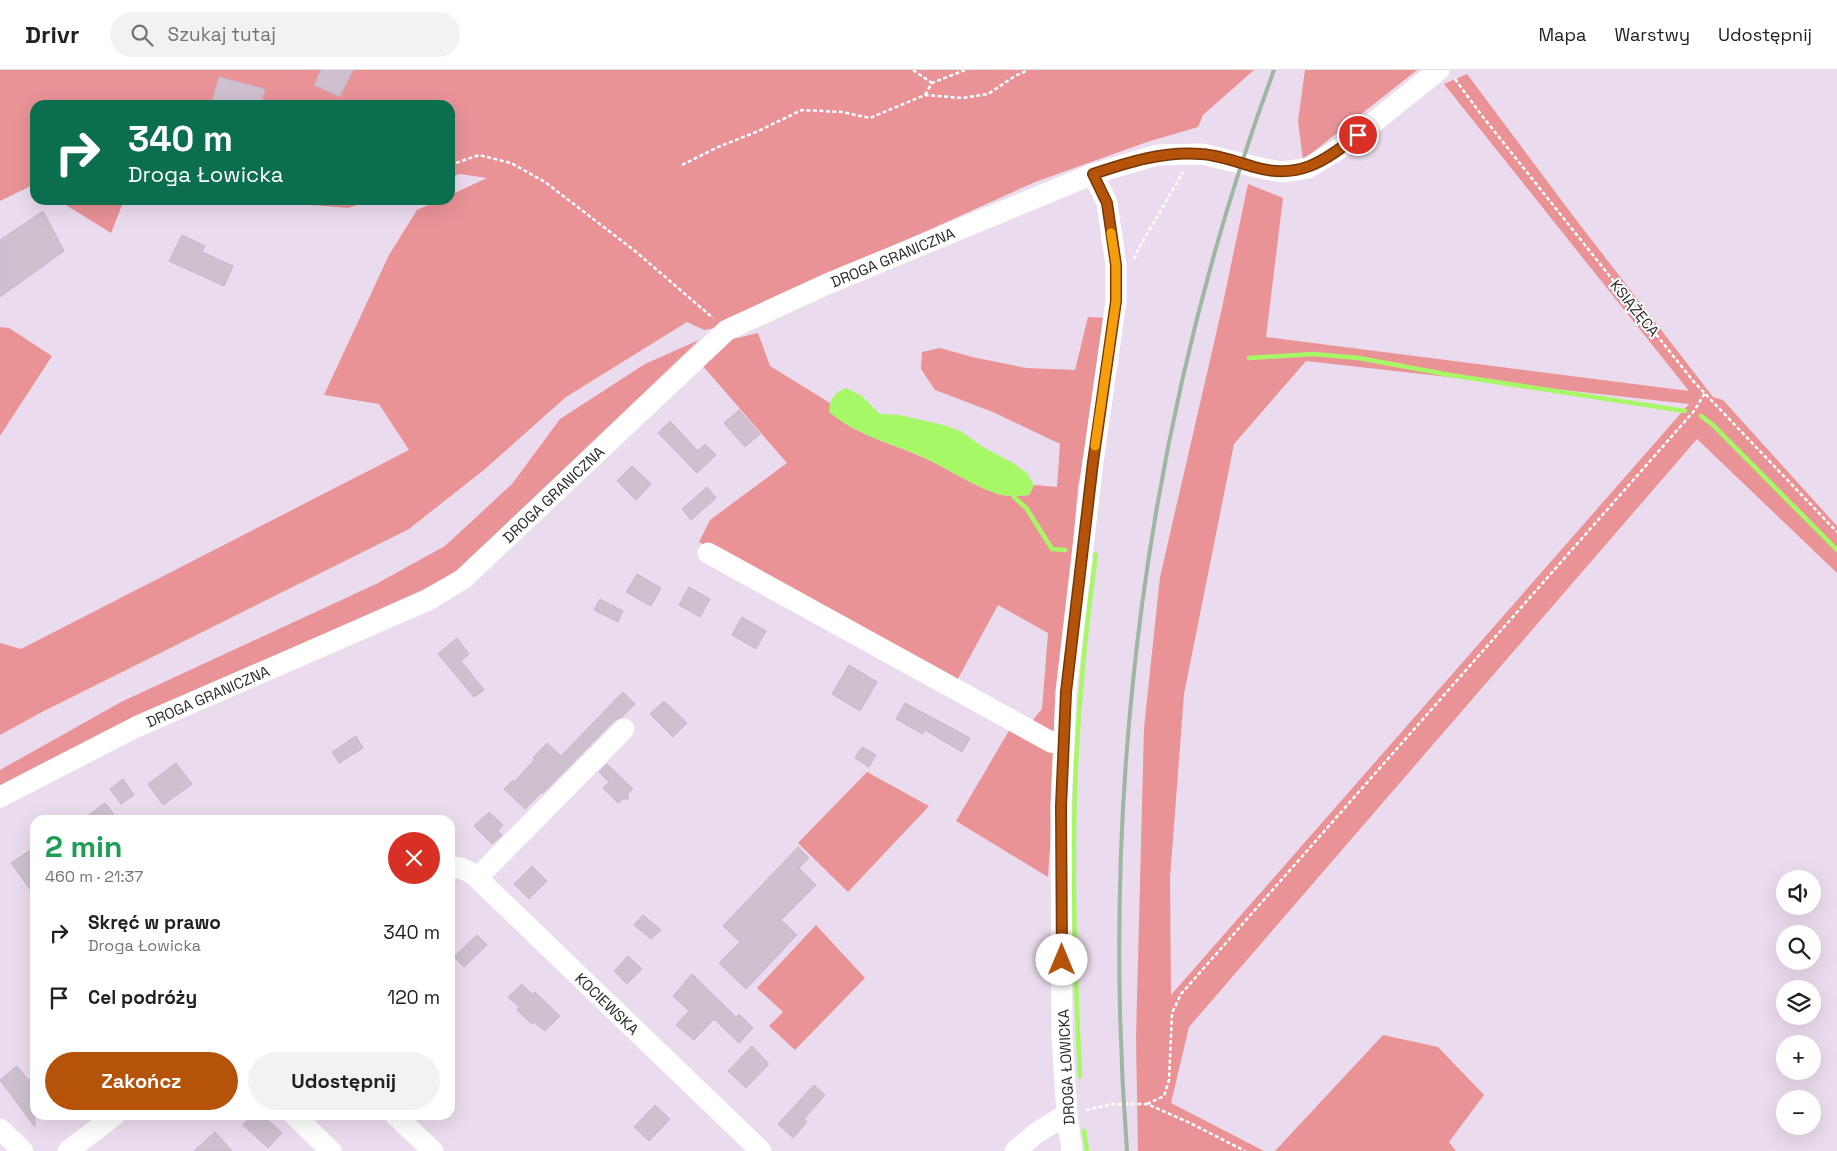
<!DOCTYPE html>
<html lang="pl">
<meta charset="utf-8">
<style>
body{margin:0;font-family:"Space Grotesk",sans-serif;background:#f2f2f2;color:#202124;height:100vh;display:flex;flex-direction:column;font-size:19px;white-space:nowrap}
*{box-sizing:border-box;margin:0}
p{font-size:16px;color:#757577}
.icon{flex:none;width:28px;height:28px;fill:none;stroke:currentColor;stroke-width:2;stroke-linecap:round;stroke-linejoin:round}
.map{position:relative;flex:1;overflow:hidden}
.details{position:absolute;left:30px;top:745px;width:425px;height:305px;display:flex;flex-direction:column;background:#fff;border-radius:15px;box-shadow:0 5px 20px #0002}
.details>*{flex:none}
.banner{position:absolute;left:30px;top:30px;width:425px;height:105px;border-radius:15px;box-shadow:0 5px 20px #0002;background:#0b6e4f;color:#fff;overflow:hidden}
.tools{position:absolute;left:1776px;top:800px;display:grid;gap:10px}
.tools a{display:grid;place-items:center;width:45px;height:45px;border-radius:50%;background:#fff;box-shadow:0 5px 20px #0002;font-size:25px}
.pin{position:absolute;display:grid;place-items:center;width:42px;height:42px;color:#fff;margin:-21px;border:2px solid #fff;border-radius:50%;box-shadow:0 1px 5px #0007}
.me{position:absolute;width:55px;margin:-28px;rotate:0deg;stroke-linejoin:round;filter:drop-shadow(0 0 4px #0008)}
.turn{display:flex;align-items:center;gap:18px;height:105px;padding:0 15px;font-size:22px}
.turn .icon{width:65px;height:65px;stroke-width:2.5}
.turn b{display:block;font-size:35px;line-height:42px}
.round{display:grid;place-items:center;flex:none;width:52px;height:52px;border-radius:26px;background:#f2f2f2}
.head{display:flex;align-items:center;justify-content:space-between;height:85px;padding:0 15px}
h1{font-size:30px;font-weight:800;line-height:38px;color:#1e9e55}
.cta{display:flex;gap:10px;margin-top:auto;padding:10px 15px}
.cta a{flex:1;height:58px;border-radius:30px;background:#b45309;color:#fff;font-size:20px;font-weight:800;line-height:58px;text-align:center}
.cta a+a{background:#f2f2f2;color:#202124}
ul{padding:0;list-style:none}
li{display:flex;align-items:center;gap:15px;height:65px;padding:0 15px}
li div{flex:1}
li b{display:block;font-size:19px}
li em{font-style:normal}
header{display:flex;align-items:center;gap:30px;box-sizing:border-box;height:70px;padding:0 25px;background:#fff;border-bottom:1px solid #e0e0e0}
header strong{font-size:24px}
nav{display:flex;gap:28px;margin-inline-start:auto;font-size:18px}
.search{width:350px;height:45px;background:#f2f2f2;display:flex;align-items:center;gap:12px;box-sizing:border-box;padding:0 18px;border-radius:28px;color:#757577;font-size:19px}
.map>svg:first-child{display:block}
.green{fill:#e99397;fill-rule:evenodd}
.water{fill:#a7f866}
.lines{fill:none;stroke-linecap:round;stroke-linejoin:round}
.stream{stroke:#a7f866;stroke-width:4.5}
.building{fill:#cec0cf;stroke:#c8b5c9}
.path{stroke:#fff;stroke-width:2.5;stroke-dasharray:4 2.5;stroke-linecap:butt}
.minor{stroke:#fff;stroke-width:21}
.rail{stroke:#9db7a1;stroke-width:4}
.route-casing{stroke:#753606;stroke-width:12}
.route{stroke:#b45309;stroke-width:9}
.slow{stroke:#f59e0b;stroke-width:9}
.labels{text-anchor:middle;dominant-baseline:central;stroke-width:4;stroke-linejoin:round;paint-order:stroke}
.street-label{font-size:15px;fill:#2a2a2a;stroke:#fff}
</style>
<header>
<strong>Drivr</strong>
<div class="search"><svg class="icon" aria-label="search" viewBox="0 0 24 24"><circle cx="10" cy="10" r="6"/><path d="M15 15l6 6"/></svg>Szukaj tutaj</div>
<nav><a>Mapa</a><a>Warstwy</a><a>Udostępnij</a></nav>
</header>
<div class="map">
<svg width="1837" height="1081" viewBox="0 0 1837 1081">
<rect width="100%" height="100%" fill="#ebdbee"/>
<!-- green -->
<g class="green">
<polygon points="0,0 1254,0 1203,45 1198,57 1147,72 1035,112 911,168 750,251 704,260 687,252 566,327 485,399 409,459 42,642 0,665 0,573 21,579 409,380 379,334 324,325 389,185 417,140 440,130 450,130 450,125 487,108 460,104 450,107 450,35 35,35 35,116 33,115 0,131"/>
<polygon points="1305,0 1417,0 1303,90 1298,51"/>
<path d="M1467 4 1577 151 1713 327 1723 330 1837 456V503L1697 369 1189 957 1171 1033 1264 1081H1138L1136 968 1144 658 1160 507 1222 238 1248 114 1283 128 1266 267 1689 321 1444 14ZM1306 291 1689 334 1171 925 1170 808 1184 624 1234 374Z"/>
<polygon points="58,130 124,130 111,163"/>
<polygon points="287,130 372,130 348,138 299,134"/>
<path d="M1088 247 1108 248 1078 417 1064 575 1048 807 956 751 1010 659 1033 650 1042 639 1048 563 998 535 955 614 699 472 710 450 787 393 702 295 729 270 758 263 770 296 830 333V342C854 363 886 372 915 384 943 395 967 413 995 423 1006 427 1017 426 1029 425L1034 415 1057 417 1060 374 993 342 935 320 921 299 922 282 940 278 972 287 1026 298 1075 300Z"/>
<polygon points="0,257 9,258 52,286 0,366"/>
<polygon points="699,270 457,501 420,521 129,651 0,718 0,700 121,632 376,514 445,476 512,414 560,349 645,294"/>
<polygon points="867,702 929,736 848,822 798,773"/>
<polygon points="816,855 865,908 795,980 769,956 783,942 757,918"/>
<polygon points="1383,965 1438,977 1484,1025 1449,1072 1456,1081 1275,1081"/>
</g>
<!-- water -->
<path class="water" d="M846 318 862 326 880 344 899 345 926 351 947 356 962 362 983 377 1013 393 1027 403 1034 415 1029 425C1017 426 1006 427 995 423 967 413 943 395 916 384 886 372 854 363 829 342 830 329 834 323 846 318Z"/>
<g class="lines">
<!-- stream -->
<g class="stream">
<polyline points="1249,288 1313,284 1359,288 1450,305 1685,341"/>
<polyline points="1701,346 1713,355 1837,480"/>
<polyline points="1014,427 1027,439 1052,479 1065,480"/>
<path d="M1080 1006C1076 925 1073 845 1074 764 1075 671 1083 577 1096 485L1087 483"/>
<polyline points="1084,1061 1087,1081"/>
</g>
</g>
<!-- building -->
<g class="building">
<polygon points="321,0 353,0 340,27 314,15"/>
<polygon points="219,7 265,19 261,35 222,35 212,32"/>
<polygon points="43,141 64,181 0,227 0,170"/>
<polygon points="182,165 205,176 202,182 233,196 224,216 169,191"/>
<polygon points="739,340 760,364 745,377 724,353"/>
<polygon points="670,351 698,381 705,374 716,385 697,403 658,363"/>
<polygon points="632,396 651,414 636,430 617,411"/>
<polygon points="707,417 716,428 691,450 682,439"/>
<polygon points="637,504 661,518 651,536 626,522"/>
<polygon points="689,517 710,529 700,547 679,535"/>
<polygon points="600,529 623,541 618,552 594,540"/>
<polygon points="742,547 766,561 756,579 732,565"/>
<polygon points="457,568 469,584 461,591 484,620 474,627 438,584"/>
<polygon points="849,595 877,612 860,641 832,624"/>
<polygon points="623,622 635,634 622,647 615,650 543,723 542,722 525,739 504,719 513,710 514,712 535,689 533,688 547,673 561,686"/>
<polygon points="664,631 687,653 673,667 650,644"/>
<polygon points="905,633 970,668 962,682 925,660 923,664 896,649"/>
<polygon points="356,666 363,678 339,693 332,682"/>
<polygon points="862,677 876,685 869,697 855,688"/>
<polygon points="176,693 192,714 163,735 148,714"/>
<polygon points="607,694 633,719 628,723 628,729 623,729 618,733 603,718 609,712 599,702"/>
<polygon points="123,709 134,725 121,734 110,719"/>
<polygon points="105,733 118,750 82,750"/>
<polygon points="489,742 503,755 498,761 502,765 492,774 474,756"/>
<polygon points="35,777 35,826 11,793"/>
<polygon points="798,777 809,788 799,798 816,815 781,850 797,865 746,919 719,893 740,872 723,856"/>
<polygon points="532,796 547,811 529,829 514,814"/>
<polygon points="643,845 661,860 651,869 634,855"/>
<polygon points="477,865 487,875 464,897 454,887"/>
<polygon points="628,886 642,899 627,914 614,901"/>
<polygon points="692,904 736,947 739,944 753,958 739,973 714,949 694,970 676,955 689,941 673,926"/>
<polygon points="522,914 532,924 535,922 560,946 545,961 534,952 532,954 517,940 519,937 508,927"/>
<polygon points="752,976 769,994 746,1018 728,1001"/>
<polygon points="17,996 28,1010 35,1005 35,1057 0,1010"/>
<polygon points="814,1015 825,1025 804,1049 807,1052 793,1068 778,1054"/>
<polygon points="655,1035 670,1049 649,1071 634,1057"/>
<polygon points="252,1045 263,1045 282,1063 268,1078 243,1055"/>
<polygon points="215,1062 232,1081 194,1081"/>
</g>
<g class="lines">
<!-- path -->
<g class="path">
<polyline points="913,0 932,13"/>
<polyline points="1455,9 1483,47 1694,312 1837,462"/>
<polyline points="925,25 932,13 965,0"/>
<polyline points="450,95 479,85 511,93 545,112 635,181 713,248"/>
<polyline points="682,95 718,77 756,62 802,40 842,42 870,48 925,25 962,28 988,24 1015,6 1028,0"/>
<polyline points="1134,189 1139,178 1183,102"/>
<polyline points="1147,1034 1164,1026 1169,1010 1172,943 1181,924 1694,341 1705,323"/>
<polyline points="1086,1040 1113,1034 1147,1034 1190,1053 1245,1081"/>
</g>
<!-- minor -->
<g class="minor">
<polyline points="708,483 1051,672 1064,674"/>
<path id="s1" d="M0 727 136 657 428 530 463 509 727 260 827 214 1093 104 1157 85 1202 84 1265 99 1284 102 1308 98 1344 76 1439 0"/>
<path id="s2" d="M450 797 461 798 473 804 761 1081"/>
<polyline points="477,808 624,659"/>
<polyline points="294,1045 331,1081"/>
<polyline points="395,1045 433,1081"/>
<polyline points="0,1059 23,1081"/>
<polyline points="68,1081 115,1045"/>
<polyline points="1015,1081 1038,1062 1067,1044"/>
<polyline points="1072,1081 1067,1044 1062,966 1061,736 1066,622 1093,392 1116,231 1116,195 1107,133 1093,104"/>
</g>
<!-- rail -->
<path class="rail" d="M1127 1081C1099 715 1147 344 1274 0"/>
</g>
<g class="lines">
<defs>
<path id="route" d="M1062 890 1061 736 1066 622 1093 392 1116 231V195L1107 133 1093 104C1129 92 1163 81 1201 84 1219 85 1237 92 1254 97 1298 110 1324 92 1358 65"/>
</defs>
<!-- route casing -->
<use href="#route" class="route-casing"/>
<!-- route -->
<use href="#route" class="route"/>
<!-- slow -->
<polyline class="slow" points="1095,376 1116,231 1116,195 1111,163"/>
</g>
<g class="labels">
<!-- street labels -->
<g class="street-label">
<text stroke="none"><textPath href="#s1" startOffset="1056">DROGA GRANICZNA</textPath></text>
<text transform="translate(1635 238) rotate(51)">KSIĄŻĘCA</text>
<text stroke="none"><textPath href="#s1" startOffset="636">DROGA GRANICZNA</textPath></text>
<text stroke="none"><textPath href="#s1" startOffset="231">DROGA GRANICZNA</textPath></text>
<text stroke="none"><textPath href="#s2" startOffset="211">KOCIEWSKA</textPath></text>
<text transform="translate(1066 997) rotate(-93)">DROGA ŁOWICKA</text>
</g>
</g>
</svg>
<div class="tools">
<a><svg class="icon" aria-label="sound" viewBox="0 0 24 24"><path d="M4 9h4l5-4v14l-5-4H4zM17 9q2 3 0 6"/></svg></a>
<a><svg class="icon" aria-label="search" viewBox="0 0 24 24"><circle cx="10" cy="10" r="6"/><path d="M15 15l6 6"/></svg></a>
<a><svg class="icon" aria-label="layers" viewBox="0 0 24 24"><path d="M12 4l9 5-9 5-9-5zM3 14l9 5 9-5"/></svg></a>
<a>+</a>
<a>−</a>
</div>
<div class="pin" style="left:1358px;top:65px;background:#d93025"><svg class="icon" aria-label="arrive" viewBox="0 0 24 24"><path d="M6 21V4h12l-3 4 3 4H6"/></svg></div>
<svg class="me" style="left:1062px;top:890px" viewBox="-20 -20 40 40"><circle r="19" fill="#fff"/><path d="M0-13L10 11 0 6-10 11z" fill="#b45309"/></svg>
<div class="banner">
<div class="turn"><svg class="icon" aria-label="right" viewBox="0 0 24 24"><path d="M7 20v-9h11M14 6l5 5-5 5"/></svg><div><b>340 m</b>Droga Łowicka</div></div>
</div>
<section class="details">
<div class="head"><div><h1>2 min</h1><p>460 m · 21:37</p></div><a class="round" style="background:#d93025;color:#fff"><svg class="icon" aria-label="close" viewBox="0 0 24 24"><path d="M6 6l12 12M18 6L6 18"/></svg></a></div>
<ul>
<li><svg class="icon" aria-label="right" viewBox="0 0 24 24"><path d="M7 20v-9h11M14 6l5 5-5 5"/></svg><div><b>Skręć w prawo</b><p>Droga Łowicka</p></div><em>340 m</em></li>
<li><svg class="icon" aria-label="arrive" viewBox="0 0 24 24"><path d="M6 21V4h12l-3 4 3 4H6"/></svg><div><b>Cel podróży</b></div><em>120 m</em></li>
</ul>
<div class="cta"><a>Zakończ</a><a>Udostępnij</a></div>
</section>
</div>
